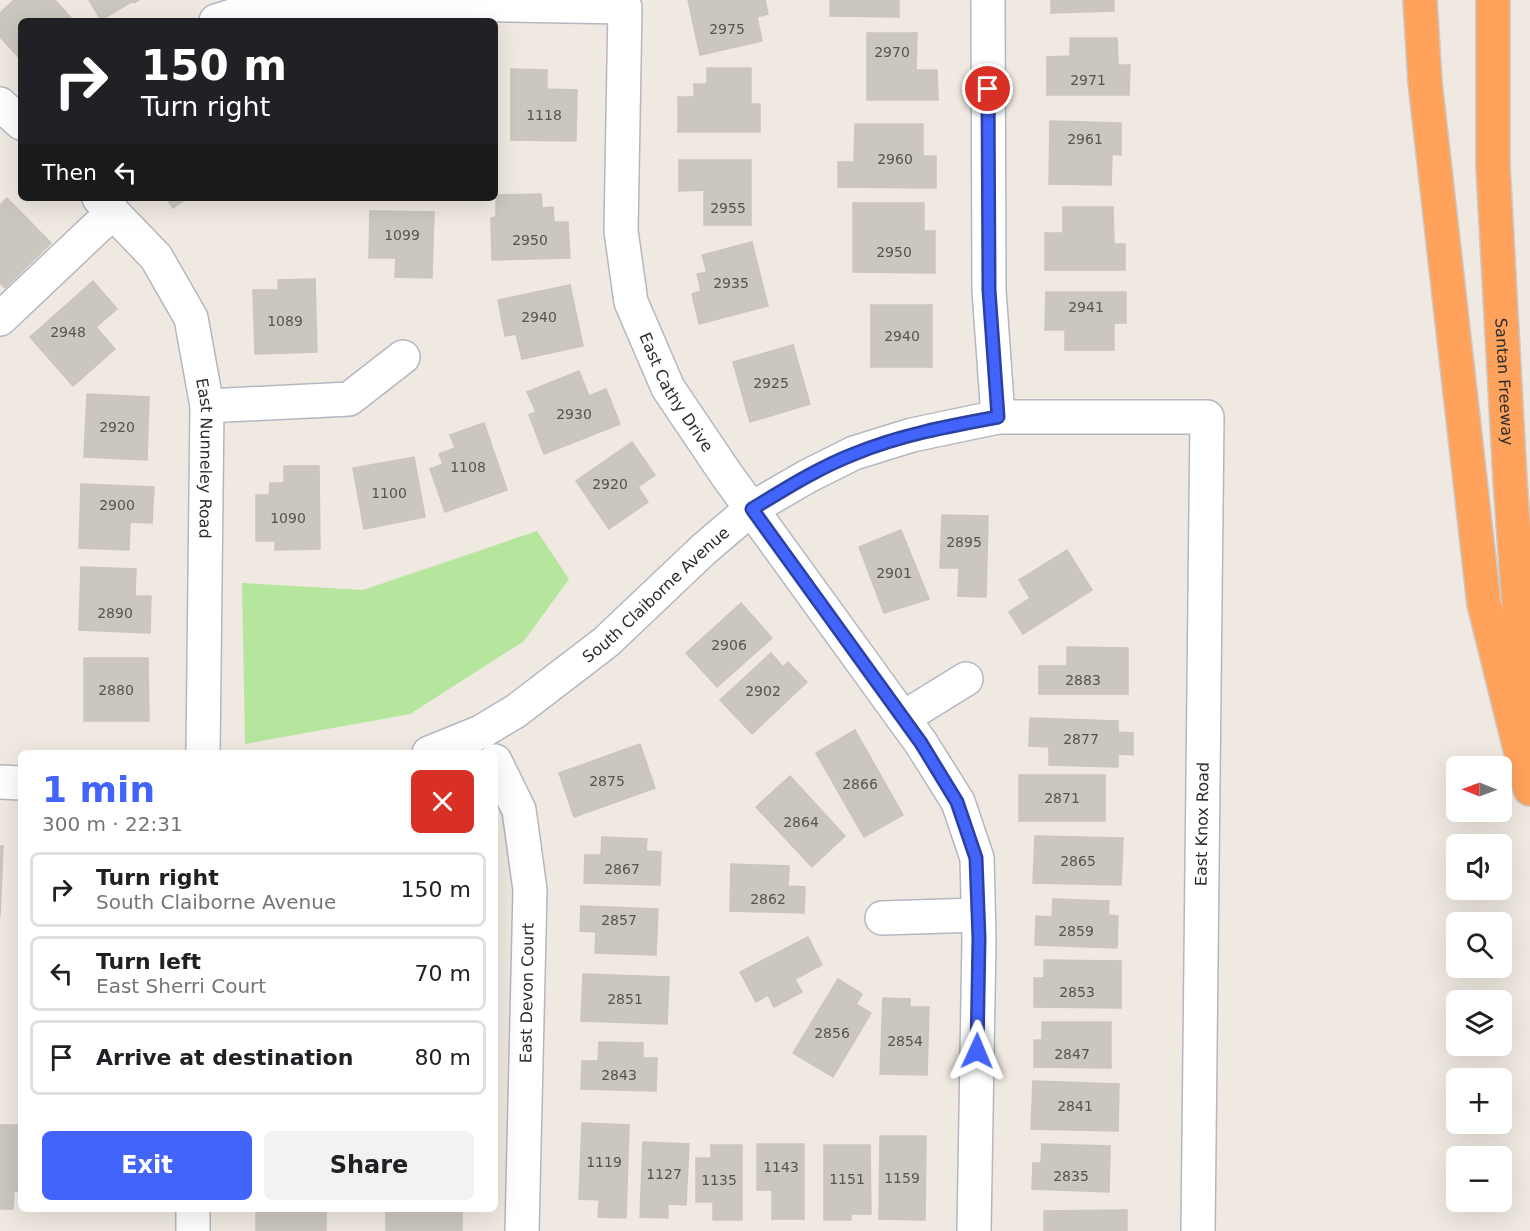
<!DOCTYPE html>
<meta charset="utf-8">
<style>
body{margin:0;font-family:"DejaVu Sans",sans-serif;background:#f2f2f2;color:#202124;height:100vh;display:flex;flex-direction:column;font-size:22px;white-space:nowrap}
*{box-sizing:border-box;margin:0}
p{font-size:20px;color:#757577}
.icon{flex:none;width:33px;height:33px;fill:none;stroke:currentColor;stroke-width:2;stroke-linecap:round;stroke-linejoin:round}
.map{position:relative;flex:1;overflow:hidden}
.drawer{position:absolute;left:18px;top:750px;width:480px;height:462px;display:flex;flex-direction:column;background:#fff;border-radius:9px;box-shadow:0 6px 24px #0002}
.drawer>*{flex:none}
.hud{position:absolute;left:18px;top:18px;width:480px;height:183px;border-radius:9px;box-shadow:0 6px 24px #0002;background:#202124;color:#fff;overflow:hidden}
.needle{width:39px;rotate:271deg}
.controls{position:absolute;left:1446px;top:756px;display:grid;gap:12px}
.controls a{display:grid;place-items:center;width:66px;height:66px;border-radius:9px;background:#fff;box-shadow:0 6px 24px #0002;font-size:30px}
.pin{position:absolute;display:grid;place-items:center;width:51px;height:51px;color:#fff;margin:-26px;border:3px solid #fff;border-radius:50%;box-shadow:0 2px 6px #0007}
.me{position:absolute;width:66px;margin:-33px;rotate:1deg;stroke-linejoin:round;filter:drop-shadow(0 0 4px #0008)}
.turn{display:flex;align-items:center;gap:21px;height:126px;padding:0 24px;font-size:27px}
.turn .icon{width:78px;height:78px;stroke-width:2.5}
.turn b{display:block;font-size:42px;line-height:51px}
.then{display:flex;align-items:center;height:57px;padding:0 24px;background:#0003;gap:12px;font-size:22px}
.round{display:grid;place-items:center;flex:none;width:63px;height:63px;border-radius:9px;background:#f2f2f2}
.overview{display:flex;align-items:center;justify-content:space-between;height:102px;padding:0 24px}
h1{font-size:36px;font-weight:700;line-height:45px;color:#4264fb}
.cta{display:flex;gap:12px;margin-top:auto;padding:12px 24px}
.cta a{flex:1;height:69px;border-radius:9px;background:#4264fb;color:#fff;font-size:24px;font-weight:700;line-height:69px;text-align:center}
.cta a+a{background:#f2f2f2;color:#202124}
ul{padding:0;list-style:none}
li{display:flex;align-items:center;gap:18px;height:75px;margin:0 12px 9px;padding:0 12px;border:3px solid #e0e0e0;border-radius:9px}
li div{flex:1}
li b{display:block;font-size:22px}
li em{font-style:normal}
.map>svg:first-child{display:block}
.green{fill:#b6e59e}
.building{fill:#cbc7bf;stroke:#cbc5ba;stroke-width:1.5}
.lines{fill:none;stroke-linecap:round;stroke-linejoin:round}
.minor-casing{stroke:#b4b7c1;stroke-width:36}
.highway-casing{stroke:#c9c9c9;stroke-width:36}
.minor{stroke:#fff;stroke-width:33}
.highway{stroke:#ffa35c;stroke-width:33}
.route-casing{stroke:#2b41a3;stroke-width:15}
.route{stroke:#4264fb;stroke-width:10}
.labels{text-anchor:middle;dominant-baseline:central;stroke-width:6;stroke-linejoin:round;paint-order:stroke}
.number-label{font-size:14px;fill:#555452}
.street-label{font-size:16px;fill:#2e2e2e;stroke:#fff}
</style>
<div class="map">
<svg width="1530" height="1231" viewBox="0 0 1530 1231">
<rect width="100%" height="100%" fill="#efe9e1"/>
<!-- green -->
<polygon class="green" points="537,531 569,579 524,641 410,714 245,744 242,583 363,590"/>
<!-- building -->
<g class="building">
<polygon points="14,0 55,0 74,21 21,21 21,60 0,37 0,13"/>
<polygon points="89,0 139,0 134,3 133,1 101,20"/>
<polygon points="688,0 765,0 768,14 757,17 762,41 700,55"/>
<polygon points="830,0 899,0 899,17 830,16"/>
<polygon points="1051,0 1114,0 1114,11 1051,13"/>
<polygon points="867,33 917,33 916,70 937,70 938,100 867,100"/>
<polygon points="1070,38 1117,38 1118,65 1130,65 1129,95 1047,95 1047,57 1070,56"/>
<polygon points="707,68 751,68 751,104 760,104 760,132 678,132 678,97 694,97 694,84 707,84"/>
<polygon points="511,69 547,70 547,89 577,90 576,141 511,140"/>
<polygon points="1050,121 1121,123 1121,155 1112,154 1111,185 1049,184"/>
<polygon points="855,124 923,124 923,156 936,156 936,188 838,187 838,162 854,162"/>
<polygon points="679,160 751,160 751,225 704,225 704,190 679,191"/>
<polygon points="541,194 542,208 553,207 554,222 568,222 570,258 492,260 491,218 496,217 496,195"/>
<polygon points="7,198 51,243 5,288 0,283 0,205"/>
<polygon points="166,198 187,198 173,208"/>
<polygon points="853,203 924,203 924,231 935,231 935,273 853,272"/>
<polygon points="1063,207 1113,207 1114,244 1125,244 1125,270 1045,270 1045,233 1063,233"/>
<polygon points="370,211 434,212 432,278 395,277 396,258 369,258"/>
<polygon points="752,242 768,306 699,324 692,294 701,291 697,274 707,272 702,255"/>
<polygon points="315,279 317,352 255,354 253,290 278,290 278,280"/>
<polygon points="93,281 117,309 96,327 115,349 73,386 30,337"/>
<polygon points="570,285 583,346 522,359 516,334 505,336 498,300"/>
<polygon points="1046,292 1126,292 1126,323 1114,323 1114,350 1065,350 1065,330 1045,330"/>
<rect x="871" y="305" width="61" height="62"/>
<polygon points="793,345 810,404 750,422 733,362"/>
<polygon points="579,371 589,396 606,389 620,424 544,454 529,415 536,412 527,392"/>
<polygon points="87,394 149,397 147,460 84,457"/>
<polygon points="484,423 507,490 445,512 430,469 443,464 439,454 455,448 450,435"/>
<polygon points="632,442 655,475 638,487 648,502 609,529 576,481"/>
<polygon points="414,457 425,517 364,529 353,468"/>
<polygon points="284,466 319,466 320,549 275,550 275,541 256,541 256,495 269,495 270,483 284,483"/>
<polygon points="81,484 154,487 152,523 130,522 129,550 79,548"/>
<polygon points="942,515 988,516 986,597 958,596 959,568 940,568"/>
<polygon points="901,530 929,599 884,613 859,547"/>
<polygon points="1067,550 1092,590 1023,634 1009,612 1030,598 1019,580"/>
<polygon points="81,567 136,569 135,596 151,596 150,633 79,630"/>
<polygon points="741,603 772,638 717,687 686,653"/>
<polygon points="1067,647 1128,648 1128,694 1039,694 1039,666 1067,666"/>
<polygon points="771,653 783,667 788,662 807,682 752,734 720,700"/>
<polygon points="84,658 148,658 149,721 84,721"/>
<polygon points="1030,718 1118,721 1118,732 1133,733 1133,755 1118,754 1118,767 1049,765 1049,747 1029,746"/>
<polygon points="855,730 903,815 864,837 816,753"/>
<polygon points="640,744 655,788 574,817 559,773"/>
<rect x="1019" y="775" width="86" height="46"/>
<polygon points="790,776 845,836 812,867 756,807"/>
<polygon points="1035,836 1123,838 1121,885 1033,883"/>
<polygon points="602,837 647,839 646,851 661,852 660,885 584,883 585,855 601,855"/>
<polygon points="0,846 3,846 0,917"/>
<polygon points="731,864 789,866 788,886 805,887 804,913 730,911"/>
<polygon points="1053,899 1109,901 1108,915 1118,916 1117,948 1035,945 1036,916 1052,917"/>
<polygon points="581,906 658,909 656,955 595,953 596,932 580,931"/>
<polygon points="808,937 822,965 795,979 802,992 774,1007 768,995 756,1002 740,972"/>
<polygon points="1044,960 1121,961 1121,1008 1034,1007 1034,978 1044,978"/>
<polygon points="583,974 669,977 667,1024 581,1021"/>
<polygon points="838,979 862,994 856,1004 871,1013 833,1077 793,1053"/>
<polygon points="883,998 910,999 910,1007 929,1007 927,1075 880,1074"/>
<polygon points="1042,1022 1111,1022 1111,1068 1034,1067 1034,1040 1042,1040"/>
<polygon points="599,1042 643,1043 643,1058 657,1058 656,1091 581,1089 582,1061 598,1061"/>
<polygon points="1033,1081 1119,1084 1118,1131 1031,1129"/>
<polygon points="582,1123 629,1125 626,1218 598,1217 599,1200 579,1199"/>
<polygon points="0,1125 21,1125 21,1192 14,1191 13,1209 0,1209"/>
<polygon points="880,1136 926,1136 925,1220 879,1219"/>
<polygon points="643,1142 689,1144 686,1205 668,1204 668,1218 640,1217"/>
<polygon points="757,1144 804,1144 804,1219 772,1219 772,1190 757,1190"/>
<polygon points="1042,1144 1110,1146 1109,1192 1032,1189 1033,1163 1041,1163"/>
<polygon points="711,1145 742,1145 742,1220 713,1220 713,1202 696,1202 696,1158 711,1158"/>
<polygon points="824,1145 870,1145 871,1214 851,1214 851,1220 824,1220"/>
<polygon points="263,1209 326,1209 326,1231 256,1231 256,1212 263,1213"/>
<rect x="386" y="1209" width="76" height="22"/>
<polygon points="1127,1210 1127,1231 1044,1231 1044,1211"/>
</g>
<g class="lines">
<defs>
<g id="minor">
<polyline points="988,0 989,290 998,417"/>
<path id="s1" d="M216 21 248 11 324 2 625 7 621 231 631 302 668 388 726 474 921 743 958 802 977 858 979 938 974 1231"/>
<polyline points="0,104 21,123"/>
<path id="s2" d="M99 198 156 257 191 318 207 406 203 753"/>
<polyline points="0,319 113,212"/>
<polyline points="207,406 349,399 403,357"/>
<polyline points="903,718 966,679"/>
<path id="s3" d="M429 753 481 732 516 711 606 642 704 549 751 509 808 476 854 453 912 435 998 417H1207L1198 1231"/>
<polyline points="495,761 519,810 530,890 522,1231"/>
<polyline points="0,782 21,783"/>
<polyline points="882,918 978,915"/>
<polyline points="193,1231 193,1209"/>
</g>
<g id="highway">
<polyline points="1420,0 1425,82 1484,604 1530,789"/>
<path id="s4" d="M1493 0V166L1510 480 1526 708"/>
</g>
</defs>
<!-- minor casing -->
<use href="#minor" class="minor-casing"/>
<!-- highway casing -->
<use href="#highway" class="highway-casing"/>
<!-- minor -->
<use href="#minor" class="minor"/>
<!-- highway -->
<use href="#highway" class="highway"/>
</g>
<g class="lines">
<defs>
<path id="route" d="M977 1051 979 938 976 858 957 802 921 743 752 509C785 489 818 468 854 454 900 435 949 426 998 417L989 290 988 89"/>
</defs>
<!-- route casing -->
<use href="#route" class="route-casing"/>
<!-- route -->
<use href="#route" class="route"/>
</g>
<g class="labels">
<!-- number labels -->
<g class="number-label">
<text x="727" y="29">2975</text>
<text x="892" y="52">2970</text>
<text x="1088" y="80">2971</text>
<text x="544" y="115">1118</text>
<text x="1085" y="139">2961</text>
<text x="895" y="159">2960</text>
<text x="728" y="208">2955</text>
<text x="402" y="235">1099</text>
<text x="530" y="240">2950</text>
<text x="894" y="252">2950</text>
<text x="731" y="283">2935</text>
<text x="1086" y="307">2941</text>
<text x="539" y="317">2940</text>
<text x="285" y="321">1089</text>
<text x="68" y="332">2948</text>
<text x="902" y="336">2940</text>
<text x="771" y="383">2925</text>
<text x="574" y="414">2930</text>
<text x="117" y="427">2920</text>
<text x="468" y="467">1108</text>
<text x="610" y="484">2920</text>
<text x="389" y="493">1100</text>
<text x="117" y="505">2900</text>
<text x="288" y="518">1090</text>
<text x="964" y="542">2895</text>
<text x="894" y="573">2901</text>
<text x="115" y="613">2890</text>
<text x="729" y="645">2906</text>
<text x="1083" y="680">2883</text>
<text x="116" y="690">2880</text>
<text x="763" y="691">2902</text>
<text x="1081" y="739">2877</text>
<text x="607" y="781">2875</text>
<text x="860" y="784">2866</text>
<text x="1062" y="798">2871</text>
<text x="801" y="822">2864</text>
<text x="1078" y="861">2865</text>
<text x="622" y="869">2867</text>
<text x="768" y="899">2862</text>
<text x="619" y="920">2857</text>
<text x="1076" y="931">2859</text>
<text x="1077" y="992">2853</text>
<text x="625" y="999">2851</text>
<text x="832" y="1033">2856</text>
<text x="905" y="1041">2854</text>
<text x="1072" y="1054">2847</text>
<text x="619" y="1075">2843</text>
<text x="1075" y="1106">2841</text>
<text x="604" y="1162">1119</text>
<text x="781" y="1167">1143</text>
<text x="664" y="1174">1127</text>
<text x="1071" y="1176">2835</text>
<text x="902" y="1178">1159</text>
<text x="847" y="1179">1151</text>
<text x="719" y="1180">1135</text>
</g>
<!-- street labels -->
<g class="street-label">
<text stroke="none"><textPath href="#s4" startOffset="382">Santan Freeway</textPath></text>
<text stroke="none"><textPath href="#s1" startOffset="808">East Cathy Drive</textPath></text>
<text stroke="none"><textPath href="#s2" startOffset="294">East Nunneley Road</textPath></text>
<text stroke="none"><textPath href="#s3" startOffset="279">South Claiborne Avenue</textPath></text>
<text transform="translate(1202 824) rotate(-89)">East Knox Road</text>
<text transform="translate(527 993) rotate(-89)">East Devon Court</text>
</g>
</g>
</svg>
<div class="controls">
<a><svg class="needle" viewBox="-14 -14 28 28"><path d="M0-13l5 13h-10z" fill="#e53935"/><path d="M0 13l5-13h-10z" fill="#757577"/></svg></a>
<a><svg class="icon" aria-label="sound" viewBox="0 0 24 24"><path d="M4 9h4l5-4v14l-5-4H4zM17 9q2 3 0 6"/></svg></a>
<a><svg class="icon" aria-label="search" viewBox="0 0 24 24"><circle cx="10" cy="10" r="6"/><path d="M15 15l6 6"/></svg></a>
<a><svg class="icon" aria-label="layers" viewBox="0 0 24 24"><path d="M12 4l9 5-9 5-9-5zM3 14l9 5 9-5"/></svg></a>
<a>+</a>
<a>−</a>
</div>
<div class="pin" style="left:988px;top:89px;background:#d93025"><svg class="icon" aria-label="arrive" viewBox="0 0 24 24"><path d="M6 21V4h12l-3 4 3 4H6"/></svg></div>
<svg class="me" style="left:977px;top:1051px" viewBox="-20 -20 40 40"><path d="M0-17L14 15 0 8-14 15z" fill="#4264fb" stroke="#fff" stroke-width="4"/></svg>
<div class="hud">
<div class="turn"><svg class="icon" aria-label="right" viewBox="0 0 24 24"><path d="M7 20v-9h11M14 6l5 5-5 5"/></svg><div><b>150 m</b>Turn right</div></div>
<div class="then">Then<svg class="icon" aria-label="left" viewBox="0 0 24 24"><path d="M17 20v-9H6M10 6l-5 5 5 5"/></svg></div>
</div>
<section class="drawer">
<div class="overview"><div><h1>1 min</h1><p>300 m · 22:31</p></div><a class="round" style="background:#d93025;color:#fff"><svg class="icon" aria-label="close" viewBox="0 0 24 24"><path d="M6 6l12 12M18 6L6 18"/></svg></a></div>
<ul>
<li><svg class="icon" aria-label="right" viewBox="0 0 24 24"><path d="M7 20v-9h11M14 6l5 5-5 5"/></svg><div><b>Turn right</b><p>South Claiborne Avenue</p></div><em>150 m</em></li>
<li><svg class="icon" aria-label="left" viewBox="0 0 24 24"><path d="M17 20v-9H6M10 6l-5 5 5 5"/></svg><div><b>Turn left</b><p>East Sherri Court</p></div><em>70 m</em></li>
<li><svg class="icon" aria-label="arrive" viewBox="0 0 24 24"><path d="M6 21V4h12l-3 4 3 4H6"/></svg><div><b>Arrive at destination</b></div><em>80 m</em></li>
</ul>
<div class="cta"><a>Exit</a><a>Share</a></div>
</section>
</div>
